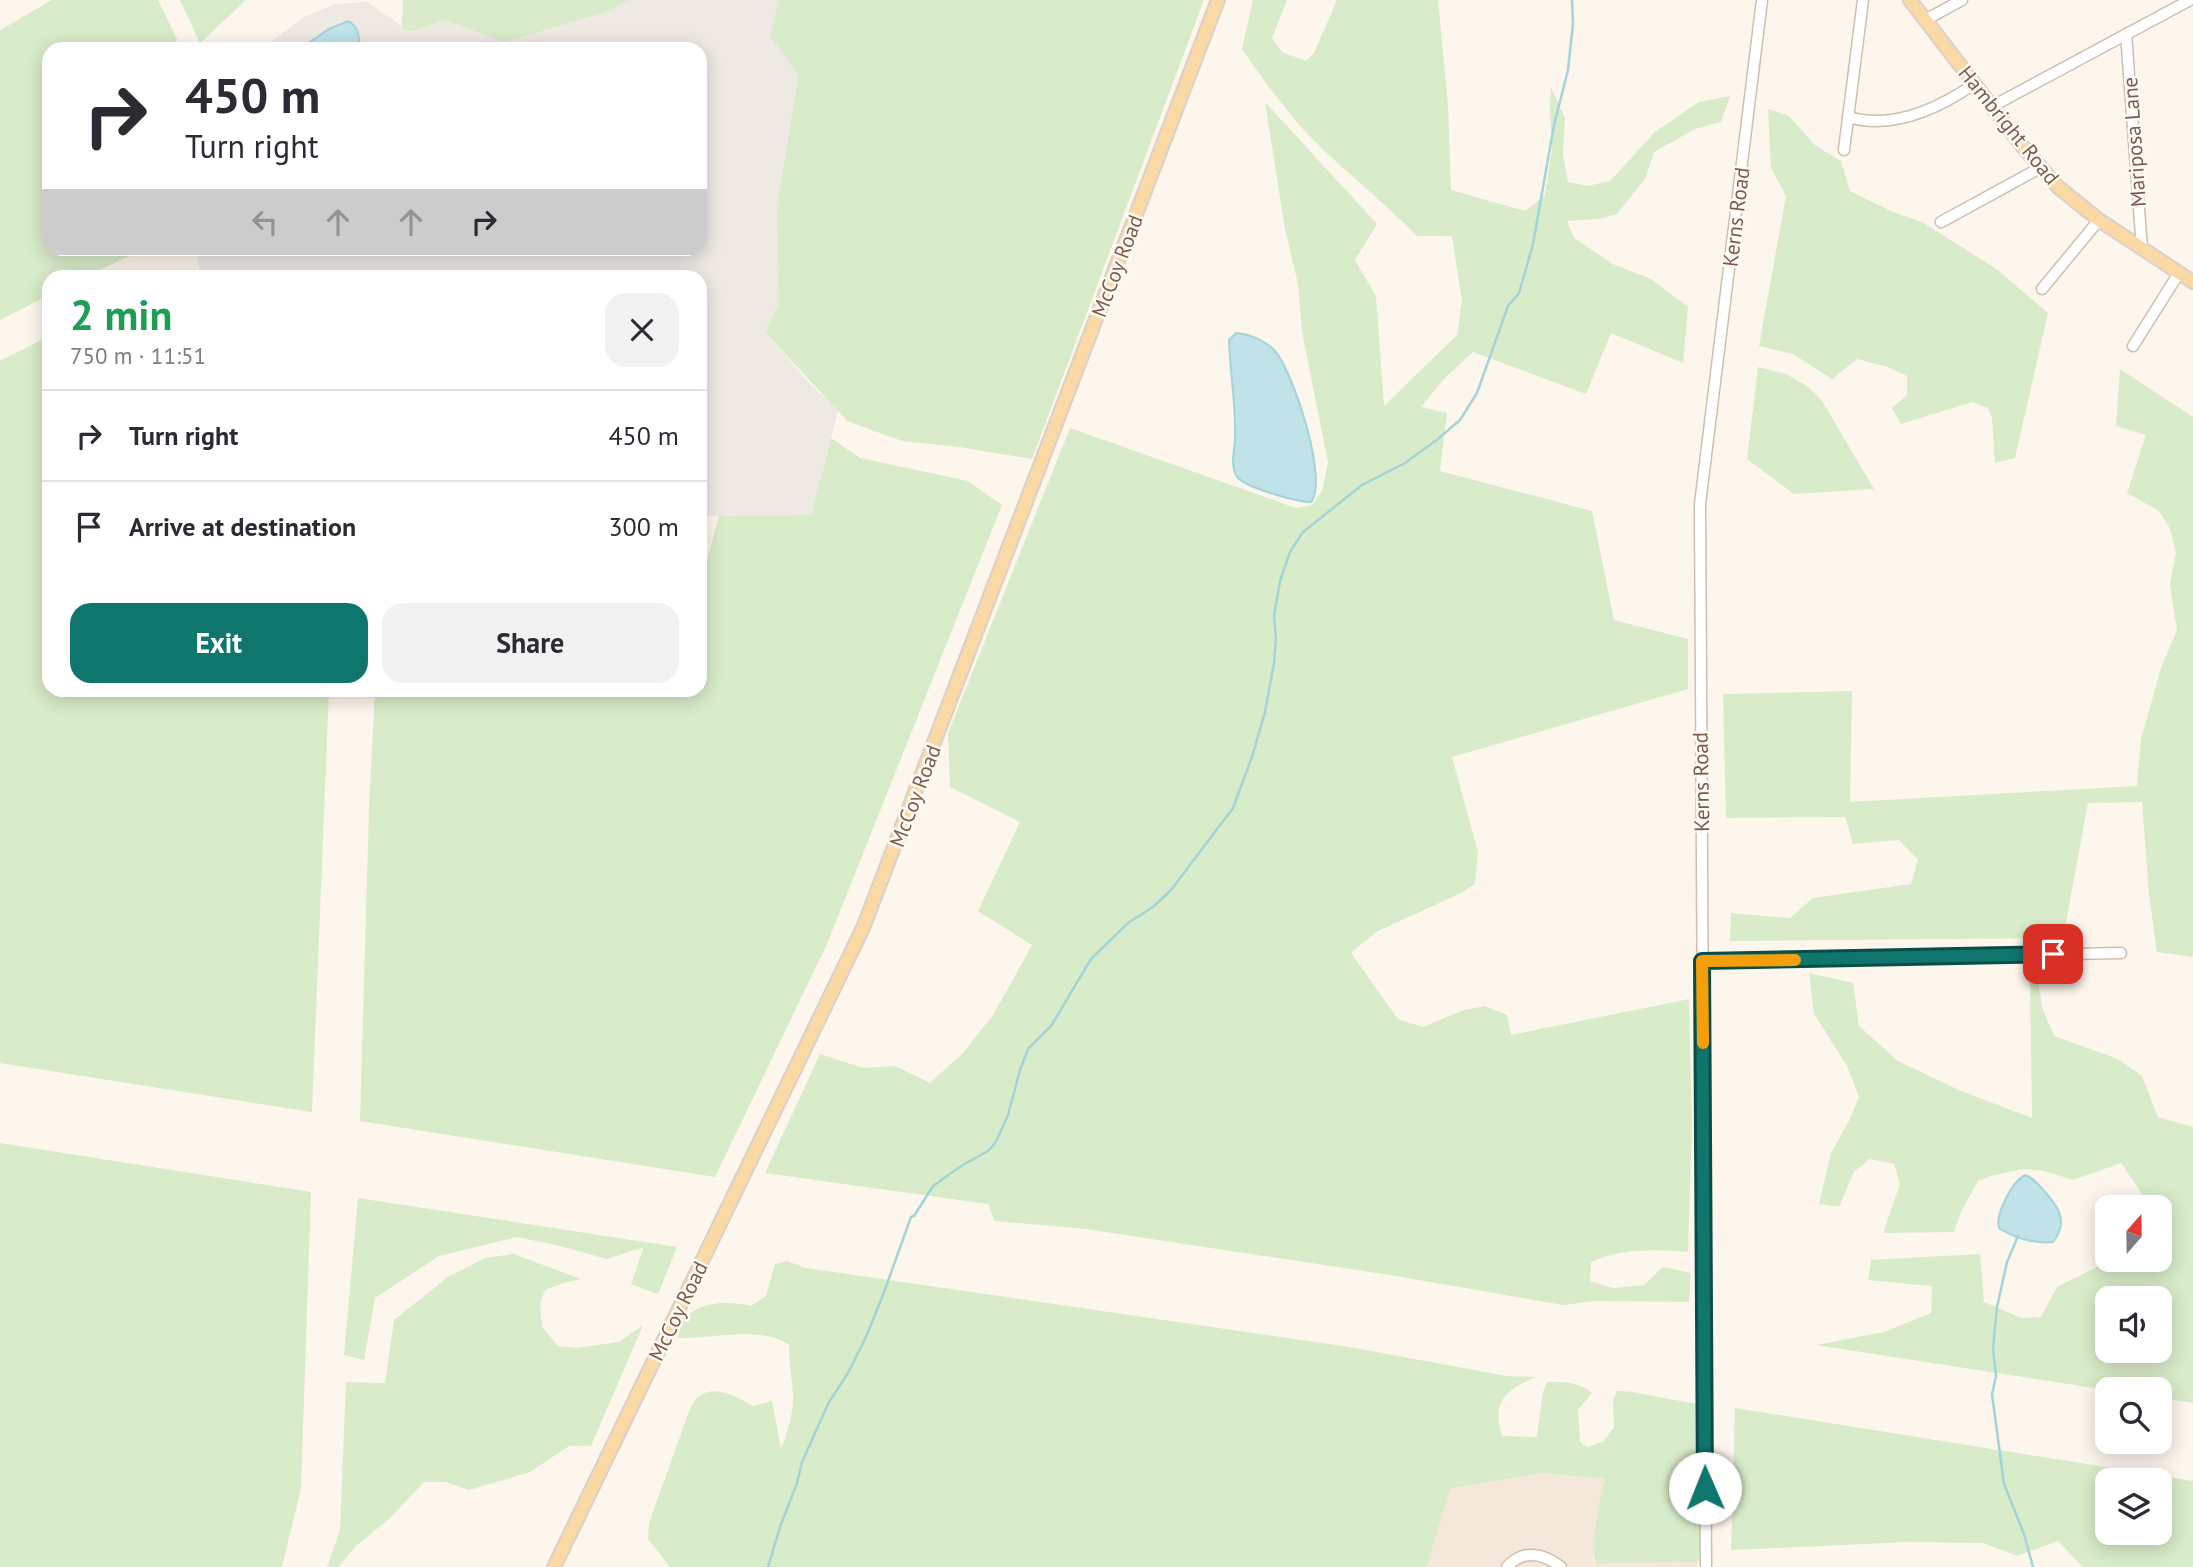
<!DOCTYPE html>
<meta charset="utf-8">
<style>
body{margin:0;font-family:"PT Sans",sans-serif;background:#f2f2f3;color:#2b2b33;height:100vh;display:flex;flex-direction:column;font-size:26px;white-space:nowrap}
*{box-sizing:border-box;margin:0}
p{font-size:23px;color:#7c7c81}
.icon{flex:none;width:38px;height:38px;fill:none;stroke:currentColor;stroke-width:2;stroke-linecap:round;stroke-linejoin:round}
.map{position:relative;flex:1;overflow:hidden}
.side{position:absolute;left:42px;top:270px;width:665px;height:427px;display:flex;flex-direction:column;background:#fff;border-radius:21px;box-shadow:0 4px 18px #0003}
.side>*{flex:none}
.guide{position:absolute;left:42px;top:42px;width:665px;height:214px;border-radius:21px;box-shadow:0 4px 18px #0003;background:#fff;color:#2b2b33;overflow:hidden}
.needle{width:46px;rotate:20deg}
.tools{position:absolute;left:2095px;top:1195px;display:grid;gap:14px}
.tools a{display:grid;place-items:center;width:77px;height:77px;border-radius:14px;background:#fff;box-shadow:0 4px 18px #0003;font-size:35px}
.pin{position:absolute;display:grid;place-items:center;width:60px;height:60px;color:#fff;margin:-30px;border-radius:14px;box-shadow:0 4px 10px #0006}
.me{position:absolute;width:77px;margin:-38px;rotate:359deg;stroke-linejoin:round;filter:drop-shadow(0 0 5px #0008)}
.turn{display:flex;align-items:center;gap:24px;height:147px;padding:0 28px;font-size:32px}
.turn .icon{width:91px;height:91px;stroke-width:2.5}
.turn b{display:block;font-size:49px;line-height:60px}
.lanes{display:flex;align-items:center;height:66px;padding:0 28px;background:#0003;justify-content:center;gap:35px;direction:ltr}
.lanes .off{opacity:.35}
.round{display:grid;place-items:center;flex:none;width:74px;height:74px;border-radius:21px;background:#f2f2f3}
.summary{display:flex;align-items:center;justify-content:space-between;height:119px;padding:0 28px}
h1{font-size:42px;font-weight:800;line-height:52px;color:#1e9e55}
.button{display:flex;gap:14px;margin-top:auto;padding:14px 28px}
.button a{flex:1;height:80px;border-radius:21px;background:#0f766e;color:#fff;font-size:28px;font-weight:800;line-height:80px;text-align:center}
.button a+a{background:#f2f2f3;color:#2b2b33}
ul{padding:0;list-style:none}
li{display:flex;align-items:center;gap:21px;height:91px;padding:0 28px;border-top:2px solid #e1e1e2}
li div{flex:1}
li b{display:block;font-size:26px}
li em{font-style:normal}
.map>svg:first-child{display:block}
.residential{fill:#f5e8da}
.industrial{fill:#efe9e4}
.green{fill:#d8ecc9;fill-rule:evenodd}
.water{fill:#bfe3e8;stroke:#a5d3da;stroke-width:2}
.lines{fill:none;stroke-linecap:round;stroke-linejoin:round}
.stream{stroke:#a5d3da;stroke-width:2.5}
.minor-casing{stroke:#d1beb0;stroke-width:13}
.major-casing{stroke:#dad1cd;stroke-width:16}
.minor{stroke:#fff;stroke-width:10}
.major{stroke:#fbd9a5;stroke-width:12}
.route-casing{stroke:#0a4d48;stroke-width:18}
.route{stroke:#0f766e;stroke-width:12}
.slow{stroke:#f59e0b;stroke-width:12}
.labels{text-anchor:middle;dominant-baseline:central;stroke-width:5;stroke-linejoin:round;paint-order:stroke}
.street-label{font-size:21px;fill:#7a5c4d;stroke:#fffaf3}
</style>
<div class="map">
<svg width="2193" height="1567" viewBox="0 0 2193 1567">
<rect width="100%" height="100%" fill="#fdf6ec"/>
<!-- residential -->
<polygon class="residential" points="1542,1473 1605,1479 1596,1522 1593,1559 1597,1565 1609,1563 1698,1562 1698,1567 1427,1567 1450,1489"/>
<!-- industrial -->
<polygon class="industrial" points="629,0 779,0 770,36 798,74 777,208 778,305 765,332 811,385 838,410 811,515 700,516 700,276 200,276 196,249 700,248 700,49 262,49 302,18 335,4 367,2 410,32 446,20 603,13"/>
<!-- green -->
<g class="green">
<polygon points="52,0 158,0 177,39 175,49 49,49 49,248 144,249 87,276 49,276 49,295 0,320 0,30"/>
<polygon points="180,0 246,0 200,43"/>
<polygon points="403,0 629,0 603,13 504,42 446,20 410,32 402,27"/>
<polygon points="779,0 1204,0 1032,459 959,447 902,441 847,421 765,332 778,305 777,208 798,75 770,36"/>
<path d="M1253 0H1287L1272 38 1282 52 1306 61 1314 53 1337 0H1438L1448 105 1451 190 1525 211 1545 195 1552 149 1550 108 1551 87 1565 118 1563 155 1568 182 1587 186 1610 181 1655 132 1699 102 1730 96 1721 122 1695 129 1654 152 1645 179 1617 214 1599 219 1567 221 1574 238 1613 264 1651 279 1688 307 1683 363 1611 333 1586 394 1473 352 1444 379 1421 407 1447 413 1440 471 1592 511 1614 620 1688 639V689L1452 757 1478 852 1475 884 1461 893 1376 932 1351 953 1398 1019 1423 1027 1461 1011 1485 1006 1507 1015 1511 1035 1689 999 1692 1125 1688 1252C1658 1249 1619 1248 1591 1262L1590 1281 1613 1288 1644 1285 1663 1267 1691 1273 1689 1302 1595 1301 1563 1305 1390 1275 1086 1229 995 1221 988 1204 765 1173 820 1054 863 1068 895 1066 930 1083 963 1053 993 1015 1032 945 978 911 1020 822 950 787 948 733 1070 428 1296 508 1312 505 1322 491 1328 462 1302 331 1298 284 1285 229 1265 102 1377 224 1355 260 1376 296 1384 406 1457 335 1462 301 1452 236H1417C1385 203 1348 174 1315 142 1289 115 1263 80 1242 49Z"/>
<polygon points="1768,109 1789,116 1816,146 1841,161 1850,191 1893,212 1922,222 1998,270 2048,313 2015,458 1995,463 1992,418 1988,408 1972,402 1901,424 1892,408 1907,395 1907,376 1888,367 1857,359 1832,379 1793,354 1759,346 1786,196 1771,168"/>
<polygon points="49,336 49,690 329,690 312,1112 0,1063 0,361"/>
<polygon points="1758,367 1786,374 1807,386 1821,399 1874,489 1794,494 1747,459"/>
<polygon points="2120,369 2193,417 2193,957 2157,952 2149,895 2142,802 2088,803 2063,938 1730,941 1731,913 1790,918 1813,898 1911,884 1918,860 1899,840 1853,844 1845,817 1726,818 1723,694 1852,691 1850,802 2137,786 2141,739 2161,668 2177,630 2170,585 2176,553 2170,529 2159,511 2127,493 2146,435 2116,426"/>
<polygon points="831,438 860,458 968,481 1002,505 827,944 715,1177 360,1121 369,808 375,690 700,690 700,587 719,516 811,515"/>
<path d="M1809 973 1853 983 1859 1026 1898 1061 1961 1091 2032 1118 2030 979 2038 980 2042 1007 2054 1036 2118 1059 2142 1076 2158 1117 2193 1127V1403L2160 1398V1390H2107L1816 1345 1884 1332 1931 1313 1932 1286 1868 1280 1871 1260 1980 1254 1984 1302 2022 1318 2041 1317 2057 1287 2101 1265 2107 1253V1260H2131L2134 1262 2137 1260H2160V1208L2151 1207 2121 1163 2073 1180 2045 1171 2024 1169 1994 1175 1978 1181 1962 1210 1954 1232 1883 1233 1900 1184 1894 1164 1870 1159 1854 1172 1839 1207 1819 1204 1831 1153 1849 1121 1859 1097 1847 1066 1814 1014ZM2107 1298H2160V1351H2107Z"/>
<polygon points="0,1143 311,1192 301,1488 282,1567 0,1567"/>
<polygon points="358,1198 677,1247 658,1294 631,1284 644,1247 607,1259 556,1245 517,1237 439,1256 375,1298 364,1360 344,1355"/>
<polygon points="514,1254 581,1279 564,1283 545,1290 540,1304 542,1327 558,1346 576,1348 619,1342 643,1325 591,1446 569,1446 530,1472 469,1490 445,1482 424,1482 390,1518 356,1546 338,1567 327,1567 340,1530 346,1382 385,1383 394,1320 448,1277 485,1258"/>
<path d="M787 1261 806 1268 1349 1347 1507 1376 1536 1377C1506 1390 1491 1401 1502 1436L1537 1437 1543 1392 1547 1382C1563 1382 1579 1381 1592 1393L1578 1410 1580 1442 1588 1447 1604 1441 1614 1427 1613 1400 1617 1391 1632 1392 1697 1404 1701 1552 1698 1562 1609 1563 1597 1565C1588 1551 1600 1496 1605 1479L1542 1473 1450 1489 1427 1567H670L648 1539 649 1523 688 1414C690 1409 693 1403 696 1399 712 1382 737 1397 753 1406L772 1401 781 1449C787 1434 794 1412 793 1395 792 1378 789 1362 789 1345 762 1325 709 1339 677 1338 679 1333 680 1326 683 1322 696 1300 730 1301 751 1306L766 1296 775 1264Z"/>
<path d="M1735 1408 2193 1481V1567H2083L2058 1541 2017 1556 1984 1543 1908 1542 1731 1550ZM2107 1480H2160V1533H2107Z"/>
</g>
<!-- water -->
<g class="water">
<path d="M348 21C359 27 360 38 359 49H300L329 29Z"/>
<path d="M1236 333C1250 334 1266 341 1275 351 1293 371 1329 481 1311 502 1298 502 1241 487 1236 475 1230 464 1235 449 1235 437 1236 405 1230 372 1229 340Z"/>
<path d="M2025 1175C2034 1178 2039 1185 2046 1193 2060 1209 2068 1223 2053 1242 2035 1244 2014 1238 1999 1228 1995 1214 2012 1182 2025 1175Z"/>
</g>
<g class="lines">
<!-- stream -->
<g class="stream">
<polyline points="2018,1236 2007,1262 1997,1307 1993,1348 1996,1376 1992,1394 2004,1484 2024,1534 2033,1567"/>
<polyline points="768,1567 780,1527 797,1483 802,1462 829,1402 848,1373 866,1337 883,1295 911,1217 914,1216 933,1186 961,1166 988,1151 996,1142 1008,1115 1020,1070 1028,1049 1051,1026 1091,959 1128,923 1153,907 1171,890 1233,808 1252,757 1265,712 1274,663 1276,638 1274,616 1280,581 1290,552 1303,532 1362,485 1405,463 1438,439 1460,420 1477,393 1508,306 1519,293 1533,244 1554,125 1568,70 1573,23 1572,0"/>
</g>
<defs>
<g id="minor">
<polyline points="1925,20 1962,0"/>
<polyline points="2126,34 2142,249"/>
<polyline points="1991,107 2190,0"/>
<path d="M1848 117C1893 130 1938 109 1974 84"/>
<polyline points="1844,150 1863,0"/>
<polyline points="1941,222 2040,168"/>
<polyline points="2042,289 2099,220"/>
<polyline points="2133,346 2179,273"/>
<polyline points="1702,961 2121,953"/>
<path d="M1507 1567C1524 1548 1544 1554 1561 1567"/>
<polyline points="1706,1567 1700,504 1762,0"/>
</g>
<g id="major">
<polyline points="1910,0 2023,147 2058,187 2099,220 2193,282"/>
<polyline points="554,1567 863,928 1218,0"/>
</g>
</defs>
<!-- minor casing -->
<use href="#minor" class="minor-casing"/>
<!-- major casing -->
<use href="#major" class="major-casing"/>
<!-- minor -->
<use href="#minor" class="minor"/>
<!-- major -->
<use href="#major" class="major"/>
</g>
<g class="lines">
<defs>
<polyline id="route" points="1705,1488 1702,961 2053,954"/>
</defs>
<!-- route casing -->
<use href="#route" class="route-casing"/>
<!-- route -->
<use href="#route" class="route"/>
<!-- slow -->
<polyline class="slow" points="1703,1043 1702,961 1795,960"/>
</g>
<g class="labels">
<!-- street labels -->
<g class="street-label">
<text transform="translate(2009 125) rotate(51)">Hambright Road</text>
<text transform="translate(2134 142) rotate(-94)">Mariposa Lane</text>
<text transform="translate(1736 217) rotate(-83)">Kerns Road</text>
<text transform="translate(1117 266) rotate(-69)">McCoy Road</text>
<text transform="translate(1701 782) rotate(-91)">Kerns Road</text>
<text transform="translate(915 796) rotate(-69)">McCoy Road</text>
<text transform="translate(678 1311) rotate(-64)">McCoy Road</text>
</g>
</g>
</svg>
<div class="tools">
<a><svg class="needle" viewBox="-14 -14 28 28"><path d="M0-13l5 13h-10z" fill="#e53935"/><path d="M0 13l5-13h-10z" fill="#7c7c81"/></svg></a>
<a><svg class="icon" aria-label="sound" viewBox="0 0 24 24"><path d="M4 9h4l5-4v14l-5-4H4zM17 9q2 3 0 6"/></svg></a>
<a><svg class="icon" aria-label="search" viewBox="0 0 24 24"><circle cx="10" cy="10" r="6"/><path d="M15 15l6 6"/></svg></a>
<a><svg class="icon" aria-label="layers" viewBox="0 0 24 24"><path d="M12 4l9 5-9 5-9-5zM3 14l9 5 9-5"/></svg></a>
</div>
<div class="pin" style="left:2053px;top:954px;background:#d93025"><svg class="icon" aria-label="arrive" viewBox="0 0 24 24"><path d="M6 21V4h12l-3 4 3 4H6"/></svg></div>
<svg class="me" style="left:1705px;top:1488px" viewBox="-20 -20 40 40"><circle r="19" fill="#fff"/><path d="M0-13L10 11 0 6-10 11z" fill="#0f766e"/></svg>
<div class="guide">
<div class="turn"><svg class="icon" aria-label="right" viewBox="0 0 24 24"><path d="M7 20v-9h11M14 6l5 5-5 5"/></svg><div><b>450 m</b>Turn right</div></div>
<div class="lanes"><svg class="icon off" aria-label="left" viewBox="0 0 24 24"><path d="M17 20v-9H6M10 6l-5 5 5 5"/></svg><svg class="icon off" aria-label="ahead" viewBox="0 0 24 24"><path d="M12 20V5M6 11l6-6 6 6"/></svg><svg class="icon off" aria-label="ahead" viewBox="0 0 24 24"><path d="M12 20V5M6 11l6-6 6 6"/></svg><svg class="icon" aria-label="right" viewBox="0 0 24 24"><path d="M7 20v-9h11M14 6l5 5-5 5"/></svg></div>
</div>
<section class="side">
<div class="summary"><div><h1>2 min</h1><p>750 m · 11:51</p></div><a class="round"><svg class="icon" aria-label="close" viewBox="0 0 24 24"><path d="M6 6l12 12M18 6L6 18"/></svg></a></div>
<ul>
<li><svg class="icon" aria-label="right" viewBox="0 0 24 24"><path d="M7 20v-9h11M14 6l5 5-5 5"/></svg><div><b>Turn right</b></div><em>450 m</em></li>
<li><svg class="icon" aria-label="arrive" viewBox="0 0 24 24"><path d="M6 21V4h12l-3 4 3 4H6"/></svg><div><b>Arrive at destination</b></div><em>300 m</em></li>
</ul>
<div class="button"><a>Exit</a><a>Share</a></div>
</section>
</div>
